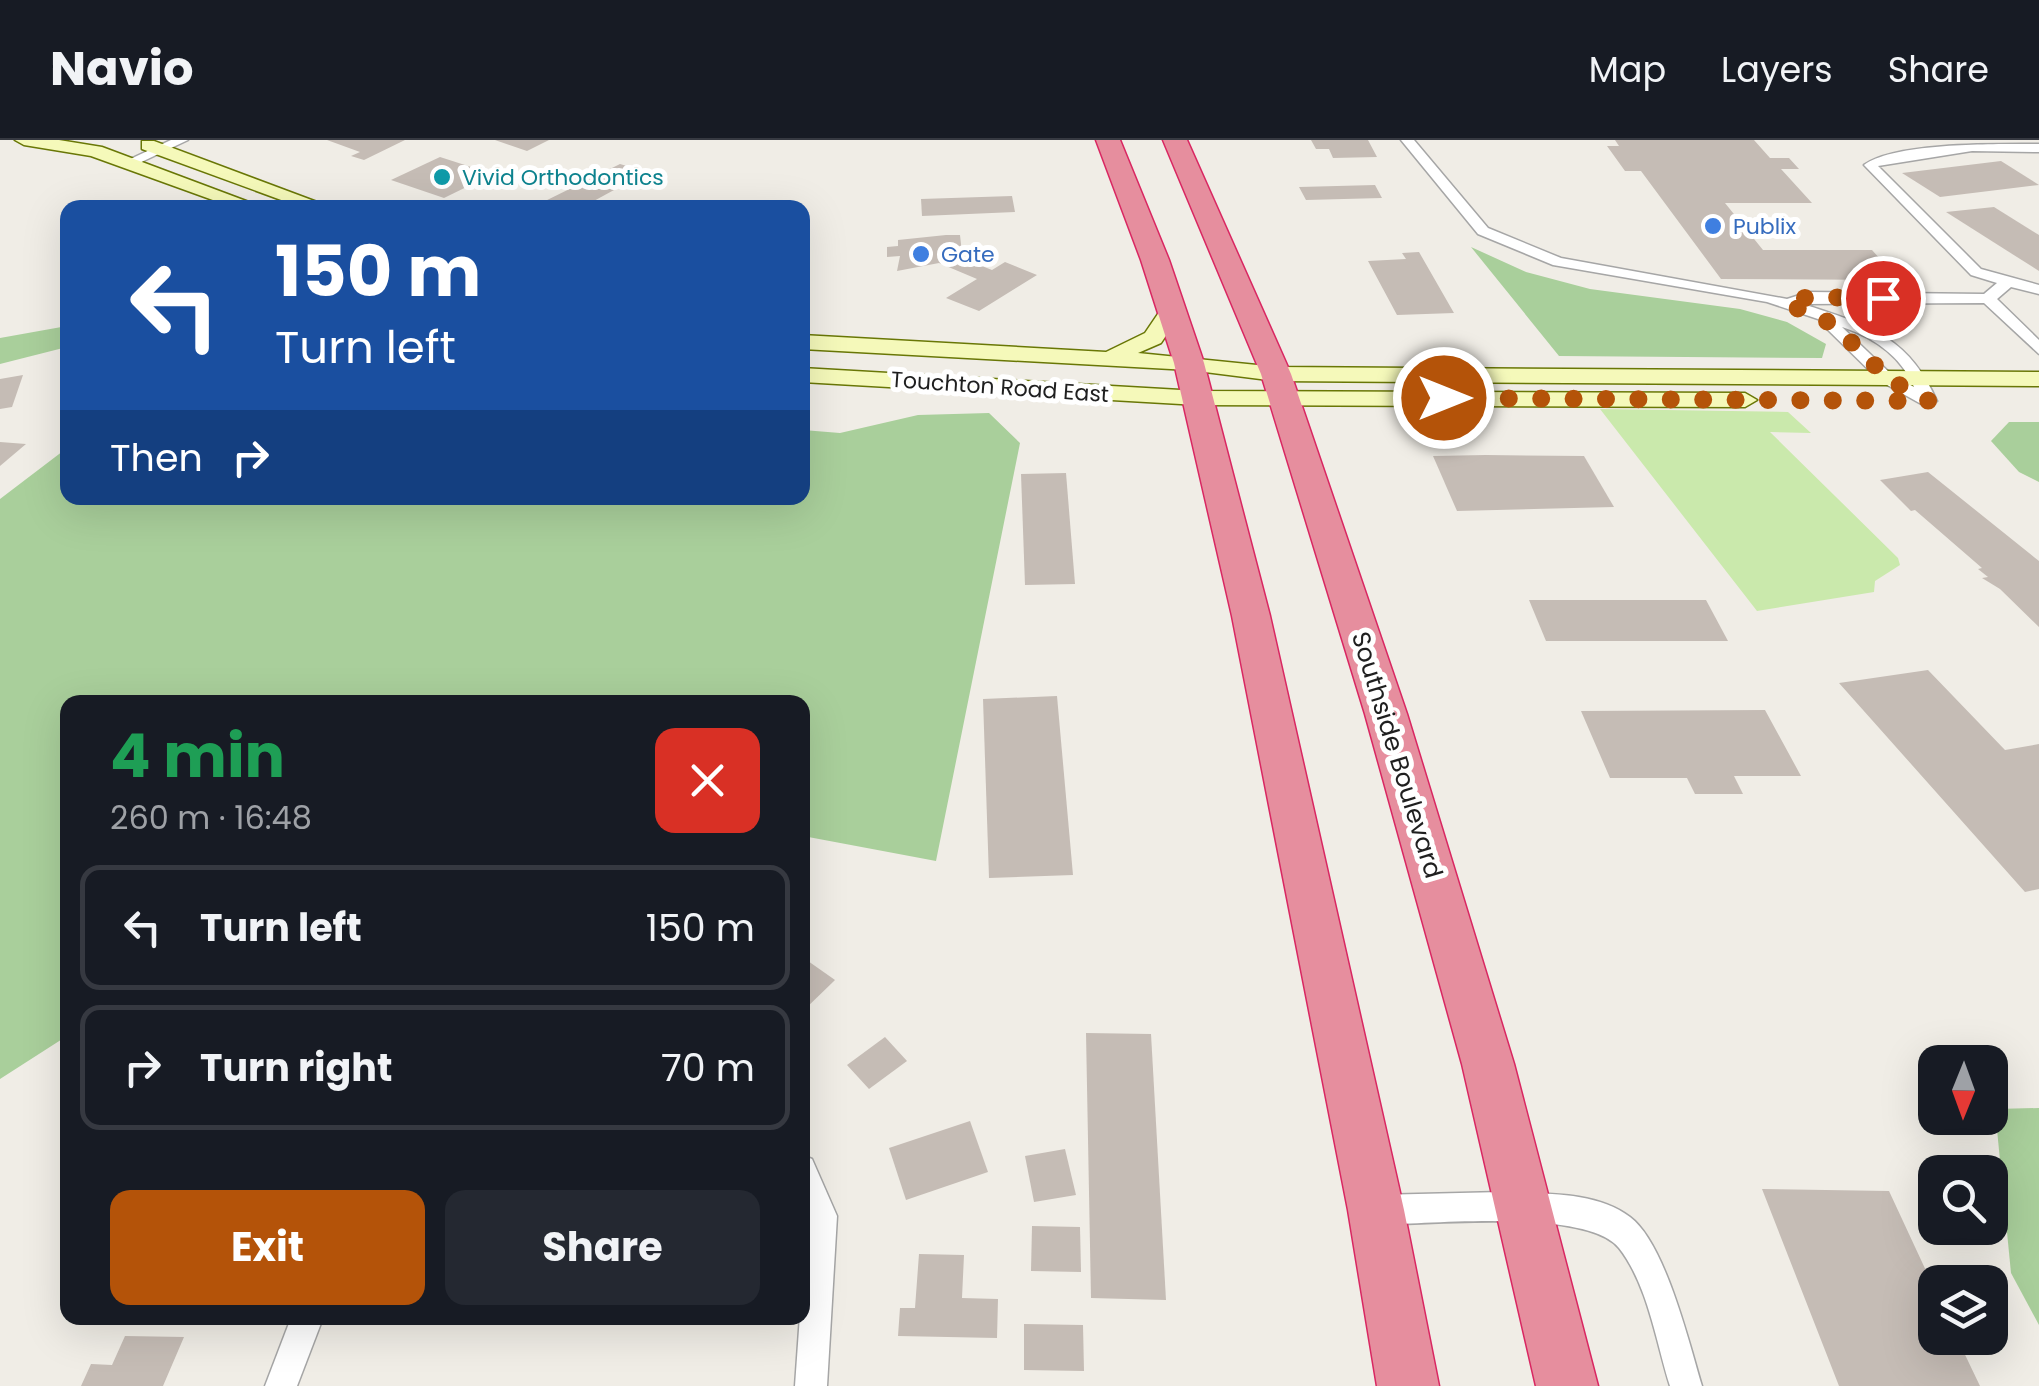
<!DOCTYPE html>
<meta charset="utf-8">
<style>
body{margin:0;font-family:Poppins,sans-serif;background:#242831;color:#f1f3f6;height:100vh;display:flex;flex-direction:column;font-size:38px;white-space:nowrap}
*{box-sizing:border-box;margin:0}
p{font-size:32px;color:#9ea1a6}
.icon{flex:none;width:55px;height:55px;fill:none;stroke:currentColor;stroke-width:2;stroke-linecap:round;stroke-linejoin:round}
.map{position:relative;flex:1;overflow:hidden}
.details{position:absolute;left:60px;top:555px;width:750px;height:630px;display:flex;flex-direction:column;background:#171b24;border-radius:20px;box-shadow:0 10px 40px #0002}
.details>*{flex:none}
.hud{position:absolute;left:60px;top:60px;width:750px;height:305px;border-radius:20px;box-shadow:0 10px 40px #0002;background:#1a4fa0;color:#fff;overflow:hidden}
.needle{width:65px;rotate:181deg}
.fabs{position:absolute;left:1918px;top:905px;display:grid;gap:20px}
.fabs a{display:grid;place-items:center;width:90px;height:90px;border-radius:20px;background:#171b24;box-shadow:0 10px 40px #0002;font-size:50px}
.pin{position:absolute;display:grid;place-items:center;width:85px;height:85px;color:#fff;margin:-42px;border:5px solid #fff;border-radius:50%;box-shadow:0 2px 10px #0007}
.me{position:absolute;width:110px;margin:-55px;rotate:90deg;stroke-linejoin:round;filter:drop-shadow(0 0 8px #0008)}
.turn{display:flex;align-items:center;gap:35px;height:210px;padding:0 50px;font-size:45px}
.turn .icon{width:130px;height:130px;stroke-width:2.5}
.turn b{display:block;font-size:70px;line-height:85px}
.then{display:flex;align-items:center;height:95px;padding:0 50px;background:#0003;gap:20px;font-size:38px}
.round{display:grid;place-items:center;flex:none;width:105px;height:105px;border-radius:20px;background:#242831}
.headline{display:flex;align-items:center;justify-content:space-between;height:170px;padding:0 50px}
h1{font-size:60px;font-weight:700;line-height:75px;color:#1e9e55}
.button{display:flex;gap:20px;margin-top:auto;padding:20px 50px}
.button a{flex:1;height:115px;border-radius:20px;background:#b45309;color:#fff;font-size:40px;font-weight:700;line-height:115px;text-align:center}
.button a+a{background:#242831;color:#f1f3f6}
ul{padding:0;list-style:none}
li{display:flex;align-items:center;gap:30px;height:125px;margin:0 20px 15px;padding:0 30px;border:5px solid #363941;border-radius:20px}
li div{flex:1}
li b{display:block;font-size:38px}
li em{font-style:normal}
header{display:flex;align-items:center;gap:60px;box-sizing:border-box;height:140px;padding:0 50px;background:#171b24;border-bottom:2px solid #363941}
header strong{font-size:48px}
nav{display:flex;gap:55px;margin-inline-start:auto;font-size:35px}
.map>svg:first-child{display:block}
.grass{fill:#cae9ac}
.forest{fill:#a9cf9b}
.building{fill:#c5bcb5}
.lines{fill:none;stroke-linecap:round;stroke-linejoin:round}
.street-casing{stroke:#a6a6a6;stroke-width:3}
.secondary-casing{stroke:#697706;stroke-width:3}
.highway-casing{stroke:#d92762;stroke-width:3}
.street{fill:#fff;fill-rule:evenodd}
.secondary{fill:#f5f9ba;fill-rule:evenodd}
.highway{fill:#e68e9e;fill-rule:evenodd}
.route{stroke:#b45309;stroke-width:18;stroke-dasharray:0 32.4}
.culture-dot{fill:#0f9aa8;stroke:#fff;stroke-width:4}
.shop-dot{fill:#3f7fe0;stroke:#fff;stroke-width:4}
.labels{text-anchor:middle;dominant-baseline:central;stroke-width:10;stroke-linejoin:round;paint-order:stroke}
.far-culture-label{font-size:22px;fill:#0d838f;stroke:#fff;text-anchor:start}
.far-shop-label{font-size:22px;fill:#366cbe;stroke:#fff;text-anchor:start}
.far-street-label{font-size:22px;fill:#1f1f1f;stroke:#fff}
.street-label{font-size:25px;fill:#1f1f1f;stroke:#fff}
</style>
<header>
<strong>Navio</strong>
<nav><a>Map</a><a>Layers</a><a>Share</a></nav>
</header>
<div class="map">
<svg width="2039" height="1246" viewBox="0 0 2039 1246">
<rect width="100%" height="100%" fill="#f0ede6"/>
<!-- grass -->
<polygon class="grass" points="1600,269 1788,272 1811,293 1770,292 1898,418 1900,425 1875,441 1874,452 1757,471"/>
<!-- forest -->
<g class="forest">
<polygon points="1471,107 1526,132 1590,149 1740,169 1787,182 1826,204 1822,218 1559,216"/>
<polygon points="67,186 67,207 0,224 0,198"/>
<polygon points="989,273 1020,303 936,721 803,696 802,562 68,562 67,896 0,939 0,359 67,308 68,358 802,358 803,290 840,293 918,275"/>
<polygon points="2009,282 2039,282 2039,342 2019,332 1991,301"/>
<polygon points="2039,968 2039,1185 2011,1133 1995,969"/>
</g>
<!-- building -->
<g class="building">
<polygon points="327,0 405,0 364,20 351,16 360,12"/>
<polygon points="495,0 549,0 527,11"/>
<polygon points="1311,0 1368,0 1377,17 1333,18 1329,9 1316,9"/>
<polygon points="1615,0 1754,0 1770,18 1789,18 1799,29 1781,29 1812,63 1725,63 1763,110 1872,110 1899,140 1721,139 1641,31 1625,31 1607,6 1619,6"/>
<polygon points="440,17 493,34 444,58 391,40"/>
<polygon points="2001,21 2039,45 1940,57 1902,33"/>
<polygon points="620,24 647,32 581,68 531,68"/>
<polygon points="1375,45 1382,58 1306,60 1299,47"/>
<polygon points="1012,56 1015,72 922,76 921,59"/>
<polygon points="1994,67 2039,95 2039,131 1946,72"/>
<polygon points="946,95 960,95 962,113 954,115 992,130 1005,122 1037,135 979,171 946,158 977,139 939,123 897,131 900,116 887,117 887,107 898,106 898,100"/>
<polygon points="1419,112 1454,173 1397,175 1368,121 1406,119 1402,113"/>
<polygon points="23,235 12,267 0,269 0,239"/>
<polygon points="0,302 26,304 0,326"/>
<polygon points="1486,315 1584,316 1614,367 1457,371 1433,316"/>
<polygon points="1928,332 2039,421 2039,487 2000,449 1982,438 1988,437 1978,429 1982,428 1915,370 1911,371 1880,340"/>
<polygon points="1066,333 1075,444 1025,445 1021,334"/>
<polygon points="1529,460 1706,460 1728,501 1546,501"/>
<polygon points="1928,530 2005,610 2039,604 2039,749 2025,752 1839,543"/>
<polygon points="1057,556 1073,735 989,738 983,559"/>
<polygon points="1765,570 1801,636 1734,636 1743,654 1695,654 1687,638 1610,638 1581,571"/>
<polygon points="808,821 835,840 802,872 802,826"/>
<polygon points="1086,893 1151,894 1166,1160 1091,1158"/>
<polygon points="885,897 907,921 869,949 847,925"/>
<polygon points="970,981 988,1032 906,1060 889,1008"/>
<polygon points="1065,1009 1076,1055 1034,1062 1025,1016"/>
<polygon points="1762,1049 1889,1051 1935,1150 1935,1198 1957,1198 1980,1246 1839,1246"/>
<polygon points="1032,1086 1080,1087 1081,1132 1031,1131"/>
<polygon points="919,1114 964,1115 962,1158 998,1159 997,1198 898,1196 900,1168 915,1168"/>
<polygon points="409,1178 457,1178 455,1184 407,1183"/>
<polygon points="1024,1184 1083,1185 1084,1231 1024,1230"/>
<polygon points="125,1196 184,1197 163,1246 81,1246 91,1224 112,1225"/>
</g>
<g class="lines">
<defs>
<g id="street">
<polygon points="171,0 188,0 135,25 124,22"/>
<path d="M1401 0H1414L1488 88 1561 118 1787 159 1809 152 1984 154 1997 143 1971 135 1864 25C1895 2 1999 4 2039 4V12L1972 11 1878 26 1981 129 2039 145V154L2011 147 1997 159 2039 200V214L1984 163 1803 164C1867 185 1908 195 1937 261L1929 266 1923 265 1880 241 1825 187 1824 181 1767 162 1553 125 1478 94ZM1842 187C1873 197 1901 216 1914 247L1892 235Z"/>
<polygon points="802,1015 812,1019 837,1076 827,1246 795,1246 807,1076 802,1065"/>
<path d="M1502 1052C1543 1054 1596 1051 1630 1077 1665 1103 1689 1203 1702 1246H1670C1656 1202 1648 1145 1619 1108 1587 1068 1427 1084 1376 1085L1366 1080 1361 1070 1366 1060 1376 1055Z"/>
<polygon points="291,1178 323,1178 297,1246 265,1246"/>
</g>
<g id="secondary">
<polygon points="15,0 59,0 102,7 265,68 235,68 91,16 24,5"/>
<polygon points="142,1 154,1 333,68 303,68 142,9"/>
<polygon points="1172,163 1183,170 1161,203 1138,213 1276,227 2039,232 2039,246 1276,241 1189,230 802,209 802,195 1106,212 1145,193 1164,165"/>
<polygon points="802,228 1198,251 1745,253 1757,260 1745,267 1198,265 802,242"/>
</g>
<g id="highway">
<polygon points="1096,0 1120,0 1169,120 1204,223 1270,476 1404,1070 1439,1246 1377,1246 1348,1070 1232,476 1174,223 1141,120"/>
<polygon points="1163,0 1187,0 1291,234 1407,574 1514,924 1598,1246 1536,1246 1462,924 1365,574 1261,234"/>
</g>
</defs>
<!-- street casing -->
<use href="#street" class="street-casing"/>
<!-- secondary casing -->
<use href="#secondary" class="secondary-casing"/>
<!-- highway casing -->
<use href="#highway" class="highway-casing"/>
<!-- street -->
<use href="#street" class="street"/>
<!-- secondary -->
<use href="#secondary" class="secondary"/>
<!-- highway -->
<use href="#highway" class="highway"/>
</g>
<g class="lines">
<!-- route -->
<polyline class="route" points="1444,258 1929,261 1886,238 1865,214 1823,178 1786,164 1808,157 1883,158"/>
</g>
<!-- markers -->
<circle class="culture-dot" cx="442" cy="37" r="10"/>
<g class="shop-dot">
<circle cx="1713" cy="86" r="10"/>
<circle cx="921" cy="114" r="10"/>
</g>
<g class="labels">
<!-- far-culture labels -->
<g class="far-culture-label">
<text x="462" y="37">Vivid Orthodontics</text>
</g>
<!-- far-shop labels -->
<g class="far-shop-label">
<text x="1733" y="86">Publix</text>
<text x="941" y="114">Gate</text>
</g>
<!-- far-street labels -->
<g class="far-street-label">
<text transform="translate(1000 247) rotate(4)">Touchton Road East</text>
</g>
<!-- street labels -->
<g class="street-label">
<text transform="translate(1397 615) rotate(73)">Southside Boulevard</text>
</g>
</g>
</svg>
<div class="fabs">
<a><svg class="needle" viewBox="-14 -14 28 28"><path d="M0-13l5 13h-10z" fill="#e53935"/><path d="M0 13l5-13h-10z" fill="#9ea1a6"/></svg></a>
<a><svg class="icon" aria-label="search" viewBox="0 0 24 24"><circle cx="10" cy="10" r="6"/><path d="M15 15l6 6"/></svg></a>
<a><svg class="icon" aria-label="layers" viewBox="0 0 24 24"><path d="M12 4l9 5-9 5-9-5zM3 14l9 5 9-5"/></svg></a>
</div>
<div class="pin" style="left:1883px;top:158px;background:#d93025"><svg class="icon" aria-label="arrive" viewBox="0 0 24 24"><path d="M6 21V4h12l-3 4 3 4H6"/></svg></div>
<svg class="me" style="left:1444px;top:258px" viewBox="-20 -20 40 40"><circle r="17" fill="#b45309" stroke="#fff" stroke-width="3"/><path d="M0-11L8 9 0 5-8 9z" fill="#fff"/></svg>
<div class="hud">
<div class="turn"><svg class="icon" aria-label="left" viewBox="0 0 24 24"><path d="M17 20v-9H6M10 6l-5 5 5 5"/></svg><div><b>150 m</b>Turn left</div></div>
<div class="then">Then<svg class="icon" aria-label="right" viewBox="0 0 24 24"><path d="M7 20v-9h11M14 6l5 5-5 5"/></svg></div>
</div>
<section class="details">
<div class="headline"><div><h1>4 min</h1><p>260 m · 16:48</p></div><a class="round" style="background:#d93025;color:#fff"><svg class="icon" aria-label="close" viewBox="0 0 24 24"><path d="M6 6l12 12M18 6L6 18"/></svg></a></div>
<ul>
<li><svg class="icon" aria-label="left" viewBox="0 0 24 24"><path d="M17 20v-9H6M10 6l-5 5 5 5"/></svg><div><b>Turn left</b></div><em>150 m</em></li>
<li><svg class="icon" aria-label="right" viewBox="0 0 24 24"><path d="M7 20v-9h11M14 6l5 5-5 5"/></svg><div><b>Turn right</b></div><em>70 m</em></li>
</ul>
<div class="button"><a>Exit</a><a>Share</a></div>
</section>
</div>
